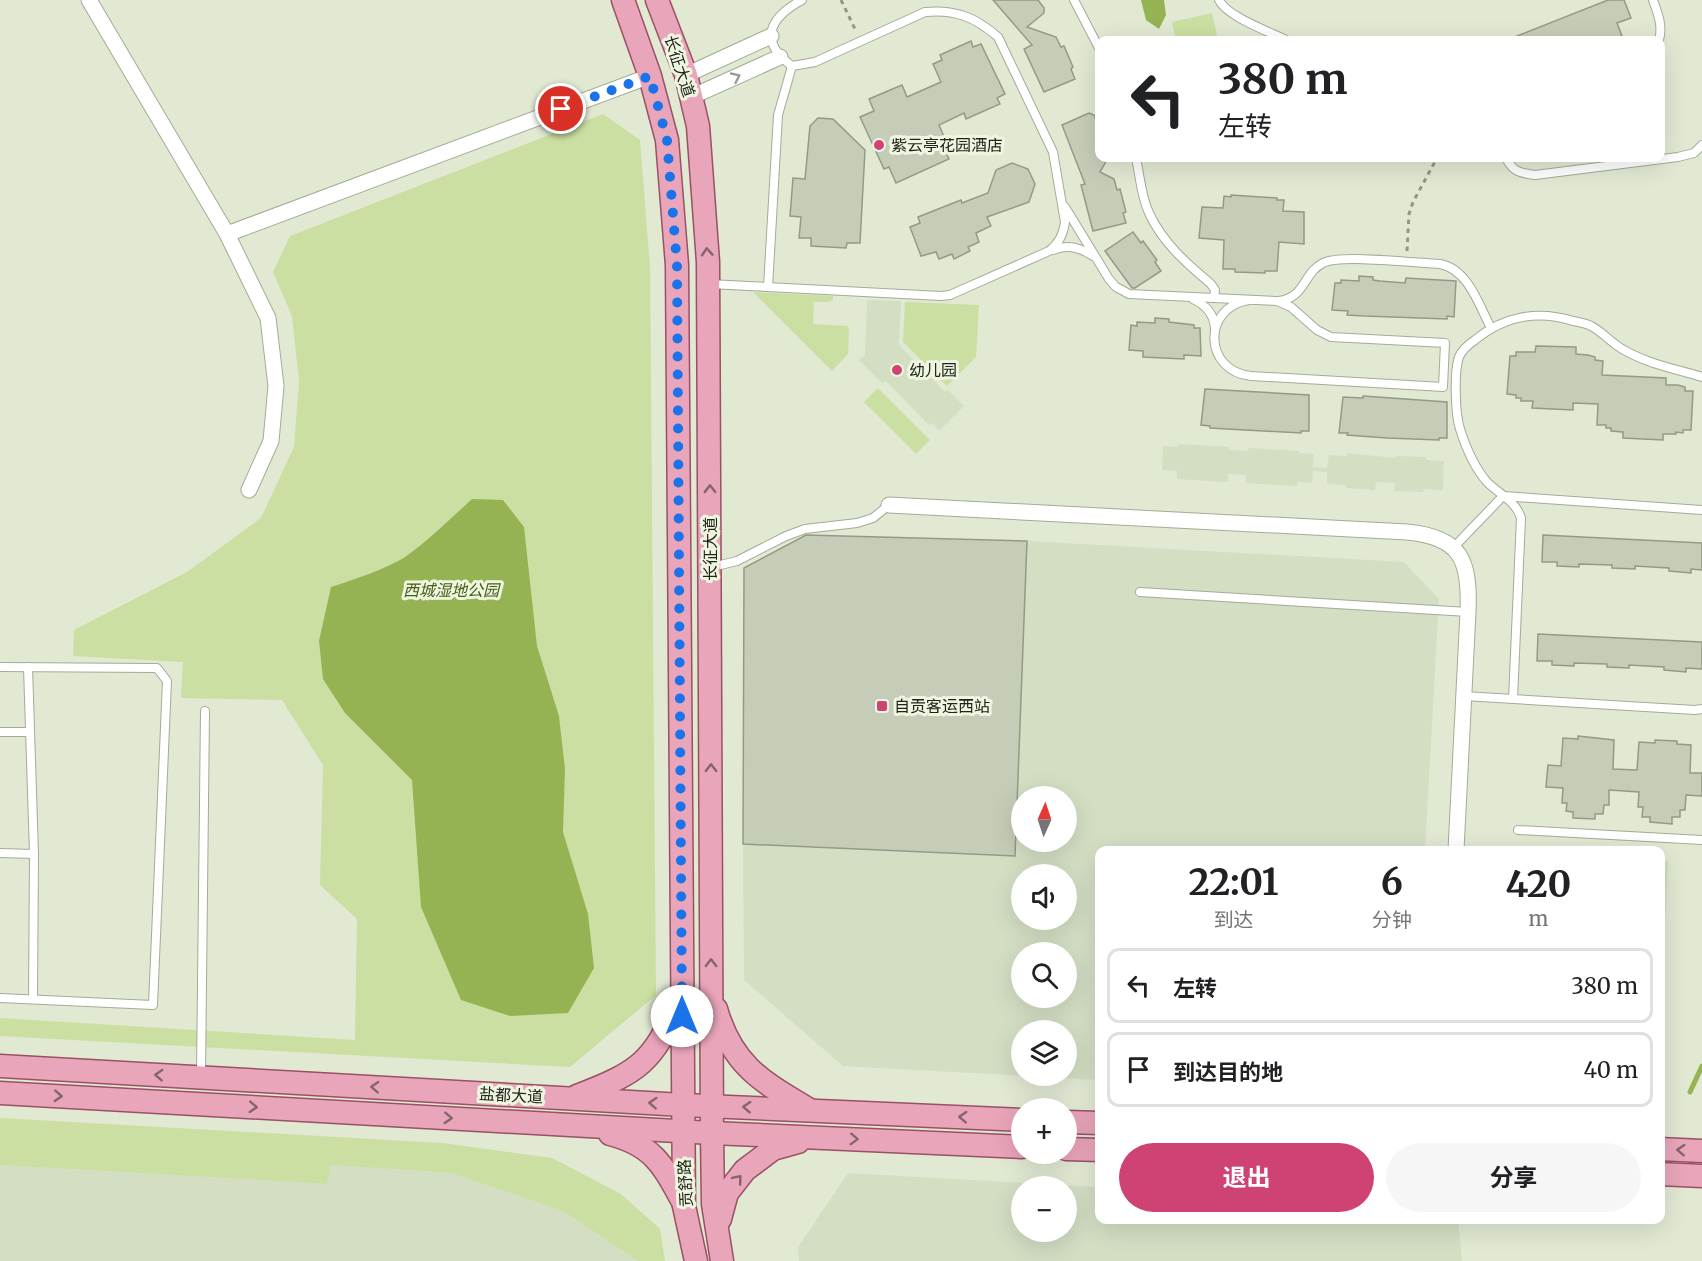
<!DOCTYPE html>
<html lang="zh">
<meta charset="utf-8">
<style>
body{margin:0;font-family:Merriweather,"Noto Sans SC",serif;background:#f6f6f6;color:#202124;height:100vh;display:flex;flex-direction:column;font-size:22px;white-space:nowrap}
*{box-sizing:border-box;margin:0}
p{font-size:20px;color:#757577}
.icon{flex:none;width:33px;height:33px;fill:none;stroke:currentColor;stroke-width:2;stroke-linecap:round;stroke-linejoin:round}
.map{position:relative;flex:1;overflow:hidden}
.side{position:absolute;left:1095px;top:846px;width:570px;height:378px;display:flex;flex-direction:column;background:#fff;border-radius:12px;box-shadow:0 6px 24px #0002}
.side>*{flex:none}
.top-card{position:absolute;left:1095px;top:36px;width:570px;height:126px;border-radius:12px;box-shadow:0 6px 24px #0002;background:#fff;color:#202124;overflow:hidden}
.needle{width:39px;rotate:3deg}
.buttons{position:absolute;left:1011px;top:786px;display:grid;gap:12px}
.buttons a{display:grid;place-items:center;width:66px;height:66px;border-radius:50%;background:#fff;box-shadow:0 6px 24px #0002;font-size:30px}
.pin{position:absolute;display:grid;place-items:center;width:51px;height:51px;color:#fff;margin:-26px;border:3px solid #fff;border-radius:50%;box-shadow:0 2px 6px #0007}
.me{position:absolute;width:66px;margin:-33px;rotate:0deg;stroke-linejoin:round;filter:drop-shadow(0 0 4px #0008)}
.turn{display:flex;align-items:center;gap:21px;height:126px;padding:0 24px;font-size:27px}
.turn .icon{width:78px;height:78px;stroke-width:2.5}
.turn b{display:block;font-size:42px;line-height:51px}
.eta{display:flex;justify-content:space-evenly;align-items:center;height:102px;text-align:center}
.eta b{font-size:36px;font-weight:700;line-height:42px}
.action{display:flex;gap:12px;margin-top:auto;padding:12px 24px}
.action a{flex:1;height:69px;border-radius:36px;background:#cf4274;color:#fff;font-size:24px;font-weight:700;line-height:69px;text-align:center}
.action a+a{background:#f6f6f6;color:#202124}
ul{padding:0;list-style:none}
li{display:flex;align-items:center;gap:18px;height:75px;margin:0 12px 9px;padding:0 12px;border:3px solid #e0e0e0;border-radius:12px}
li div{flex:1}
li b{display:block;font-size:22px}
li em{font-style:normal}
.map>svg:first-child{display:block}
.built{fill:#d3dec3;fill-rule:evenodd}
.green{fill:#cadfa1}
.water{fill:#96b353}
.lines{fill:none;stroke-linecap:round;stroke-linejoin:round}
.stream{stroke:#96b353;stroke-width:5}
.building{fill:#c5cdb8;stroke:#939a86;stroke-width:1.5}
.service-casing{stroke:#a4ab97;stroke-width:10}
.minor-casing{stroke:#a4ab97;stroke-width:17}
.primary-casing{stroke:#995164;stroke-width:25}
.path{stroke:#919787;stroke-width:3;stroke-dasharray:4.5 4.5;stroke-linecap:butt}
.service{stroke:#fff;stroke-width:8}
.minor{stroke:#fff;stroke-width:15}
.primary{stroke:#e9a5b9;stroke-width:22}
.oneway{stroke:#9b9c99}
.oneway2{stroke:#85646a}
.route{stroke:#1a73e8;stroke-width:10;stroke-dasharray:0 18}
.poi-dot{fill:#cf4274;stroke:#eef6e0;stroke-width:2}
.labels{text-anchor:middle;dominant-baseline:central;stroke-width:6;stroke-linejoin:round;paint-order:stroke}
.street-label{font-size:16px;fill:#21241c;stroke:#eef6e0}
.poi-label{font-size:16px;fill:#21241c;stroke:#eef6e0;text-anchor:start}
.park-label{font-size:16px;font-style:italic;fill:#485b17;stroke:#eef6e0}
</style>
<div class="map">
<svg width="1702" height="1261" viewBox="0 0 1702 1261">
<rect width="100%" height="100%" fill="#e1e9d3"/>
<!-- built -->
<g class="built">
<polygon points="867,300 901,301 899,345 945,392 948,390 964,406 939,431 932,423 929,425 886,381 882,383 859,360 865,355"/>
<polygon points="1178,444 1229,447 1229,450 1248,451 1248,448 1299,451 1299,453 1314,454 1313,467 1327,468 1329,455 1347,456 1347,453 1395,458 1396,456 1426,457 1426,460 1444,461 1443,490 1424,489 1423,492 1394,491 1395,483 1376,482 1375,490 1346,488 1346,485 1327,484 1327,472 1313,471 1312,483 1298,482 1297,486 1246,483 1246,475 1228,474 1228,482 1177,479 1177,471 1162,470 1163,446 1177,447"/>
<path d="M1027 541 1404 562 1439 599 1425 850H1100L1099 1080 843 1066 744 980 743 844 1015 856ZM1022 796H1066V842H1022ZM1022 874H1066V920H1022ZM1022 952H1066V998H1022ZM1022 1030H1066V1076H1022Z"/>
<polygon points="1661,860 1668,861 1661,1019 1660,860"/>
<polygon points="0,1165 327,1184 331,1165 451,1173 563,1211 638,1261 0,1261"/>
<path d="M848 1173 1099 1187 1100 1220H1458L1462 1261H799L798 1247ZM1022 1186H1066V1232H1022Z"/>
</g>
<!-- green -->
<g class="green">
<polygon points="1212,13 1218,40 1176,40 1172,22"/>
<polygon points="603,114 640,140 650,267 656,995 570,1067 0,1036 0,1018 355,1040 357,919 320,885 323,765 282,700 181,698 183,662 73,656 74,630 187,572 261,518 294,447 299,381 292,316 273,272 290,236"/>
<polygon points="753,292 833,296 833,300 828,302 814,302 813,324 847,326 849,328 848,354 832,371"/>
<polygon points="905,302 979,305 976,357 947,386 903,342"/>
<polygon points="878,388 930,440 916,454 864,402"/>
<polygon points="0,1118 442,1143 552,1158 621,1194 660,1229 665,1261 638,1261 563,1211 451,1173 331,1165 327,1184 0,1165"/>
</g>
<!-- water -->
<g class="water">
<polygon points="1141,0 1164,0 1166,15 1159,29 1146,20"/>
<path d="M472 499 503 500 524 527 537 646 559 716 565 769 563 832 588 914 594 968 568 1013 510 1016 461 1000 421 907 412 780 345 713 323 679 319 641 331 587C353 580 386 569 405 557 429 540 450 519 472 499Z"/>
</g>
<g class="lines">
<!-- stream -->
<polyline class="stream" points="1690,1092 1702,1066"/>
</g>
<!-- building -->
<g class="building">
<polygon points="993,0 1038,0 1044,8 1044,13 1027,27 1056,37 1061,47 1064,46 1073,67 1071,69 1075,79 1044,92 1024,49 1032,45"/>
<polygon points="1608,0 1624,0 1631,18 1617,23 1622,36 1619,37 1620,40 1507,40"/>
<polygon points="971,41 973,47 981,44 1005,94 997,98 1000,104 966,119 964,113 939,125 946,141 941,143 949,159 896,183 889,167 884,169 860,117 874,111 869,99 902,85 907,97 941,82 933,64 942,60 940,55"/>
<polygon points="1089,113 1094,115 1100,129 1100,158 1108,158 1100,172 1114,179 1117,190 1120,189 1126,212 1123,213 1126,223 1093,231 1081,185 1085,184 1062,125"/>
<polygon points="818,118 833,119 865,150 860,243 847,243 846,248 811,246 811,238 799,238 801,217 790,216 793,178 805,179 810,126"/>
<polygon points="1012,163 1028,169 1035,184 1029,202 987,217 991,226 976,233 979,242 968,247 970,251 954,259 952,254 939,259 936,252 921,256 910,227 920,223 918,217 961,200 962,203 988,193 996,170"/>
<polygon points="1231,195 1277,198 1277,200 1284,200 1283,211 1304,212 1304,244 1279,242 1277,271 1265,271 1265,273 1235,272 1235,269 1223,269 1224,240 1199,238 1202,207 1223,208 1224,196 1231,197"/>
<polygon points="1133,232 1141,243 1143,241 1157,260 1155,262 1161,271 1135,288 1132,288 1105,251"/>
<polygon points="1359,276 1373,277 1373,280 1380,281 1405,283 1406,278 1456,281 1454,317 1447,316 1447,319 1364,316 1347,315 1348,311 1332,310 1335,283 1341,283 1341,280 1359,281"/>
<polygon points="1155,318 1169,319 1169,322 1194,325 1194,328 1200,328 1201,356 1184,355 1184,359 1143,357 1143,351 1129,350 1131,325 1137,326 1137,322 1155,323"/>
<polygon points="1536,346 1576,347 1576,354 1588,355 1595,357 1595,360 1603,361 1602,375 1666,378 1666,385 1678,385 1685,387 1685,391 1693,391 1691,430 1683,430 1683,433 1676,432 1676,434 1663,434 1663,440 1623,438 1623,432 1611,431 1611,428 1606,428 1606,425 1597,425 1598,404 1573,403 1573,410 1532,408 1533,401 1521,401 1521,398 1516,398 1516,395 1507,394 1510,356 1516,356 1516,352 1535,352"/>
<polygon points="1205,389 1309,395 1309,431 1301,431 1301,433 1210,428 1210,426 1201,425"/>
<polygon points="1363,396 1447,402 1447,438 1439,438 1439,440 1387,438 1347,435 1348,433 1339,433 1343,397 1363,398"/>
<polygon points="806,535 1027,541 1015,856 743,844 744,568"/>
<polygon points="1543,535 1702,543 1702,570 1691,569 1691,573 1669,571 1669,568 1635,566 1635,569 1612,568 1612,565 1579,564 1579,567 1557,566 1557,562 1542,562"/>
<polygon points="1538,634 1702,642 1702,669 1686,668 1686,672 1664,670 1664,667 1629,665 1629,668 1607,667 1607,664 1574,663 1574,666 1552,665 1552,661 1537,661"/>
<polygon points="1578,736 1614,740 1613,769 1637,770 1639,742 1655,743 1655,740 1677,741 1677,744 1691,745 1690,773 1702,773 1702,796 1686,795 1685,810 1680,810 1680,817 1672,817 1672,824 1650,822 1650,817 1642,817 1643,807 1638,807 1639,792 1609,790 1609,805 1604,805 1603,814 1595,814 1595,819 1573,818 1573,812 1566,811 1567,803 1562,803 1563,788 1546,787 1548,765 1561,766 1563,738 1578,739"/>
</g>
<g class="lines">
<defs>
<g id="service">
<polyline points="1074,0 1100,50"/>
<path d="M1219 0C1226 16 1270 32 1286 40"/>
<path d="M1653 0C1658 14 1663 26 1659 40"/>
<path d="M1136 158C1140 176 1141 196 1149 213 1163 243 1186 263 1211 284L1215 290 1214 298"/>
<path d="M1506 158C1513 172 1520 173 1535 175L1678 157 1694 153 1702 145"/>
<path d="M1065 207 1109 279 1116 287 1129 294 1277 301 1291 307 1317 330 1331 337 1445 343 1443 387 1251 376C1203 371 1202 307 1249 300"/>
<path d="M1053 250C1067 244 1081 248 1093 256"/>
<path d="M709 284 941 296 950 295 1049 251C1059 243 1063 235 1065 222L1053 152 998 37C975 17 955 9 925 12L815 62 792 66C758 41 769 18 802 0"/>
<polyline points="768,287 778,115 792,66"/>
<path d="M1193 299C1206 305 1214 314 1215 328"/>
<path d="M1279 301C1306 297 1303 273 1323 263 1340 254 1417 263 1440 264 1468 269 1479 305 1491 328"/>
<polyline points="1453,548 1503,496 1702,510"/>
<polyline points="712,567 737,561 786,536 805,529 857,523 873,518 889,505"/>
<polyline points="1140,592 1468,612"/>
<polyline points="0,667 157,668 167,681 153,1005 0,998"/>
<polyline points="28,667 34,854 33,999"/>
<polyline points="1464,696 1695,710 1702,709"/>
<path d="M1513 699 1521 518C1516 501 1499 494 1487 482 1474 467 1466 448 1460 429 1455 414 1454 371 1459 357 1462 350 1469 344 1475 340 1504 316 1538 310 1573 321 1579 322 1586 323 1591 326 1603 332 1612 344 1624 350 1648 364 1676 369 1702 377"/>
<polyline points="0,732 30,732"/>
<polyline points="1518,830 1702,840"/>
<polyline points="0,853 34,854"/>
<polyline points="201,1075 205,711"/>
</g>
<g id="minor">
<polyline points="89,0 227,234 268,318 276,386 271,441 249,490"/>
<polyline points="686,75 771,36"/>
<polyline points="691,97 780,57"/>
<polyline points="227,234 650,76"/>
<path d="M889 505 1407 532C1462 537 1470 561 1468 612L1456 850"/>
</g>
<g id="primary">
<polyline points="623,0 650,76 667,140 677,265 684,1206 696,1261"/>
<polyline points="657,0 686,75 698,126 708,262 712,1133 713,1204 722,1261"/>
<path d="M716 1009C732 1065 761 1081 808 1109"/>
<polyline points="0,1066 683,1105 1022,1120"/>
<polyline points="0,1093 712,1133 1022,1147"/>
<path d="M577 1096C639 1072 653 1063 679 1001"/>
<polyline points="1066,1122 1100,1123"/>
<path d="M610 1134C653 1145 663 1165 683 1202"/>
<polyline points="1066,1149 1100,1150"/>
<polyline points="1660,1149 1702,1151"/>
<polyline points="1660,1174 1702,1176"/>
<polyline points="720,1219 727,1193 745,1170 773,1149 798,1142"/>
</g>
</defs>
<!-- service casing -->
<use href="#service" class="service-casing"/>
<!-- minor casing -->
<use href="#minor" class="minor-casing"/>
<!-- primary casing -->
<use href="#primary" class="primary-casing"/>
<!-- path -->
<g class="path">
<polyline points="841,0 856,31"/>
<polyline points="1407,251 1409,214 1413,202 1437,158"/>
</g>
<!-- service -->
<use href="#service" class="service"/>
<!-- minor -->
<use href="#minor" class="minor"/>
<!-- primary -->
<use href="#primary" class="primary"/>
</g>
<!-- one-way arrows -->
<defs><path id="oneway-chevron" d="M-2-3.5L2.5 0L-2 3.5" fill="none" stroke-width="1.6" stroke-linecap="round" stroke-linejoin="round" transform="scale(1.5)"/></defs>
<use class="oneway" href="#oneway-chevron" transform="translate(736 77) rotate(-25)"/>
<g class="oneway2">
<use href="#oneway-chevron" transform="translate(707 252) rotate(-94)"/>
<use href="#oneway-chevron" transform="translate(710 489) rotate(-91)"/>
<use href="#oneway-chevron" transform="translate(711 768) rotate(-90)"/>
<use href="#oneway-chevron" transform="translate(711 963) rotate(-90)"/>
<use href="#oneway-chevron" transform="translate(159 1075) rotate(-177)"/>
<use href="#oneway-chevron" transform="translate(375 1087) rotate(-177)"/>
<use href="#oneway-chevron" transform="translate(58 1096) rotate(3)"/>
<use href="#oneway-chevron" transform="translate(653 1103) rotate(-177)"/>
<use href="#oneway-chevron" transform="translate(253 1107) rotate(3)"/>
<use href="#oneway-chevron" transform="translate(747 1107) rotate(-177)"/>
<use href="#oneway-chevron" transform="translate(963 1117) rotate(-177)"/>
<use href="#oneway-chevron" transform="translate(448 1118) rotate(3)"/>
<use href="#oneway-chevron" transform="translate(854 1139) rotate(2)"/>
<use href="#oneway-chevron" transform="translate(1681 1150) rotate(-177)"/>
<use href="#oneway-chevron" transform="translate(738 1179) rotate(-50)"/>
</g>
<g class="lines">
<!-- route -->
<polyline class="route" points="561,109 650,76 667,140 677,265 682,1016"/>
</g>
<!-- markers -->
<g class="poi-dot">
<circle cx="879" cy="145" r="6"/>
<circle cx="897" cy="370" r="6"/>
<rect x="876" y="700" width="12" height="12" rx="3"/>
</g>
<g class="labels">
<!-- street labels -->
<g class="street-label">
<text transform="translate(680 66) rotate(72)">长征大道</text>
<text transform="translate(710 549) rotate(-90)">长征大道</text>
<text transform="translate(511 1095) rotate(3)">盐都大道</text>
<text transform="translate(685 1183) rotate(-93)">贡舒路</text>
</g>
<!-- poi labels -->
<g class="poi-label">
<text x="891" y="145">紫云亭花园酒店</text>
<text x="909" y="370">幼儿园</text>
<text x="894" y="706">自贡客运西站</text>
</g>
<!-- park labels -->
<g class="park-label">
<text x="451" y="590">西城湿地公园</text>
</g>
</g>
</svg>
<div class="buttons">
<a><svg class="needle" viewBox="-14 -14 28 28"><path d="M0-13l5 13h-10z" fill="#e53935"/><path d="M0 13l5-13h-10z" fill="#757577"/></svg></a>
<a><svg class="icon" aria-label="sound" viewBox="0 0 24 24"><path d="M4 9h4l5-4v14l-5-4H4zM17 9q2 3 0 6"/></svg></a>
<a><svg class="icon" aria-label="search" viewBox="0 0 24 24"><circle cx="10" cy="10" r="6"/><path d="M15 15l6 6"/></svg></a>
<a><svg class="icon" aria-label="layers" viewBox="0 0 24 24"><path d="M12 4l9 5-9 5-9-5zM3 14l9 5 9-5"/></svg></a>
<a>+</a>
<a>−</a>
</div>
<div class="pin" style="left:561px;top:109px;background:#d93025"><svg class="icon" aria-label="arrive" viewBox="0 0 24 24"><path d="M6 21V4h12l-3 4 3 4H6"/></svg></div>
<svg class="me" style="left:682px;top:1016px" viewBox="-20 -20 40 40"><circle r="19" fill="#fff"/><path d="M0-13L10 11 0 6-10 11z" fill="#1a73e8"/></svg>
<div class="top-card">
<div class="turn"><svg class="icon" aria-label="left" viewBox="0 0 24 24"><path d="M17 20v-9H6M10 6l-5 5 5 5"/></svg><div><b>380 m</b>左转</div></div>
</div>
<section class="side">
<div class="eta">
<div><b>22:01</b><p>到达</p></div>
<div><b>6</b><p>分钟</p></div>
<div><b>420</b><p>m</p></div>
</div>
<ul>
<li><svg class="icon" aria-label="left" viewBox="0 0 24 24"><path d="M17 20v-9H6M10 6l-5 5 5 5"/></svg><div><b>左转</b></div><em>380 m</em></li>
<li><svg class="icon" aria-label="arrive" viewBox="0 0 24 24"><path d="M6 21V4h12l-3 4 3 4H6"/></svg><div><b>到达目的地</b></div><em>40 m</em></li>
</ul>
<div class="action"><a>退出</a><a>分享</a></div>
</section>
</div>
